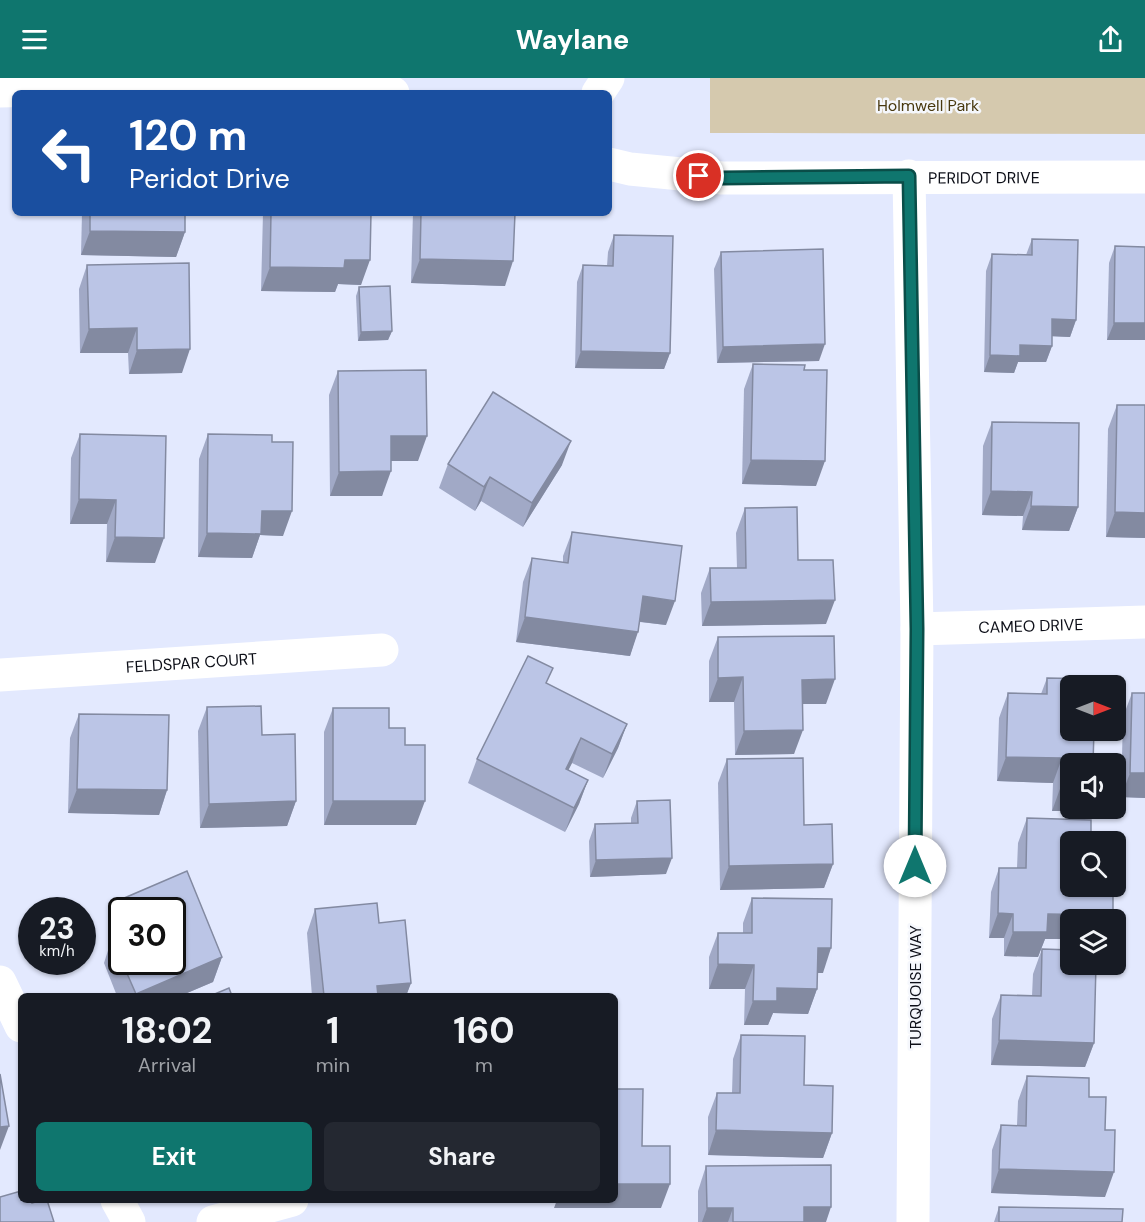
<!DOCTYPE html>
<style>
body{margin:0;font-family:"DM Sans",sans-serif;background:#242831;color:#f1f3f6;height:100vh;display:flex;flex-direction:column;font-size:22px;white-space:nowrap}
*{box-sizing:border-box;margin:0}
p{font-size:20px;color:#9ea1a6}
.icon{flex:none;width:33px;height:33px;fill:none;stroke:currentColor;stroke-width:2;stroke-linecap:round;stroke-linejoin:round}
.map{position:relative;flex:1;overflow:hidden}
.drawer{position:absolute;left:18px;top:915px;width:600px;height:210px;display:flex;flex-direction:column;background:#171b24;border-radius:9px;box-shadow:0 2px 4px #0004}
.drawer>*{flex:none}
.guide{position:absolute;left:12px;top:12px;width:600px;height:126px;border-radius:9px;box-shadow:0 2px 4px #0004;background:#1a4fa0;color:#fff;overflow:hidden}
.needle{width:39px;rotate:90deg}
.controls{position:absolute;left:1060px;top:597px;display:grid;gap:12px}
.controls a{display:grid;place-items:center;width:66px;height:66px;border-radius:9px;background:#171b24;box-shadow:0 2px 4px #0004;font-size:30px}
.speed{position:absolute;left:18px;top:819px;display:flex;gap:12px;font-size:30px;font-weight:700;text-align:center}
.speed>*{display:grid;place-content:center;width:78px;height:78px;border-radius:50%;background:#171b24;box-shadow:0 2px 4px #0004;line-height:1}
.speed small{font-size:15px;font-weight:400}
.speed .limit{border:3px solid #111;border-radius:9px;background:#fff;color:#111}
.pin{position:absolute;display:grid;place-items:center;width:51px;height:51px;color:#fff;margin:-26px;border:3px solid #fff;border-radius:50%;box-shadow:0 2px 6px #0007}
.me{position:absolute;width:66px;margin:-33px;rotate:0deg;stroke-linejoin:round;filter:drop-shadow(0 0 4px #0008)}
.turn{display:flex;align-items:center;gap:21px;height:126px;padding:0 18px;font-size:27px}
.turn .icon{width:78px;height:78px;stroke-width:2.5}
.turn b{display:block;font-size:42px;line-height:51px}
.eta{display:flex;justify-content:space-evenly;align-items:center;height:102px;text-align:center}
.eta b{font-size:36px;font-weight:700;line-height:42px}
.action{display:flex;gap:12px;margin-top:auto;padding:12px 18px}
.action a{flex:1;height:69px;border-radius:9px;background:#0f766e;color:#fff;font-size:24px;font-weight:700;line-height:69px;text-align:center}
.action a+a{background:#242831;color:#f1f3f6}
header{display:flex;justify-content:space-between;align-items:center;height:78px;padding:0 18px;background:#0f766e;color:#fff;font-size:27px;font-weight:700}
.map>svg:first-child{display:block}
.green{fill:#d5c9ae}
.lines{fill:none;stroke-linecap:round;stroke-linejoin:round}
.minor{stroke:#fff;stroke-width:33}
.wall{fill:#a1a9c6;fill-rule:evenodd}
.shaded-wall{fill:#838aa1}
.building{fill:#bbc5e6;stroke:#838aa1;stroke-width:1.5}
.route-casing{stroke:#0a4d48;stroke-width:15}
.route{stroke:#0f766e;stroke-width:10}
.labels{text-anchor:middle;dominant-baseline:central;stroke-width:5;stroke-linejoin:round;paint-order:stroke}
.park-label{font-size:16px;fill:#49390f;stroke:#f5f7fc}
.street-label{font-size:16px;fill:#0c0e17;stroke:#f5f7fc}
</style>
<header><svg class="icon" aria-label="menu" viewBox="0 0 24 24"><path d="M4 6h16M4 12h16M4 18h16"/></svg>Waylane<svg class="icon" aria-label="share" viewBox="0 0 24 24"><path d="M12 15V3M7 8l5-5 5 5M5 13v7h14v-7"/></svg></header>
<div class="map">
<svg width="1145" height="1144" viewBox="0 0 1145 1144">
<rect width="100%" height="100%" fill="#e3e9fe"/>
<!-- green -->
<polygon class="green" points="710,0 1145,0 1145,56 710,55"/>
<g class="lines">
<!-- minor -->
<g class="minor">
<polyline points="0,13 281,6 393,15"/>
<polyline points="598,15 608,0"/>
<path id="s1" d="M609 86 630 91 722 100 1145 99"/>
<polyline points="909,98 917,551 913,1144"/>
<path id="s2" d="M917 551 1145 544"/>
<path id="s3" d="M0 597 382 572"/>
<polyline points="0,904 21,948"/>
<polyline points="117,1122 129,1144"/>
<polyline points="213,1144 292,1122"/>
</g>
</g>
<!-- wall -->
<g class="wall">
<polygon points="82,135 185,135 185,154 176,179 81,177"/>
<polygon points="263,135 371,135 361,207 338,206 335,214 261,213"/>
<polygon points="413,135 515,135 505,208 411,205"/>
<polygon points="614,157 670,275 664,291 575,290 577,204 583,187 607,188 608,174"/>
<polygon points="1032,161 1076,242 1070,259 1052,258 1052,268 1046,284 1018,284 1014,295 984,294 986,193 992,176 1026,177"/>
<polygon points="1115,168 1145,169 1145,262 1107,262 1109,185"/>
<polygon points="721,174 819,283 717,285 714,191"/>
<polygon points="87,187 182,295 129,296 128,275 80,275 79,211"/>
<polygon points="359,209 392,253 388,262 358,263 356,218"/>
<polygon points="753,286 804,292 816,408 742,406 744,311"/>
<polygon points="338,293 418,383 391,383 382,418 330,418 329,317"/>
<polygon points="1117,327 1145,460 1106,459 1108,351"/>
<polygon points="992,344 1078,429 1069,453 1022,452 1023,438 982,437 983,368"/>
<polygon points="80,356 155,485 106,484 107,446 70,446 71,380"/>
<polygon points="208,356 272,364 283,458 260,457 252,480 198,479 199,381"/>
<polygon points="448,386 562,387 523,449 481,423 475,433 439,410"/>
<polygon points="745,430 798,482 826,546 702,548 701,515 710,490 737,490 736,455"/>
<polygon points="572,454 666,547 640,544 630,578 516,564 523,504 532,480 563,484 563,478"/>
<polygon points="718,559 826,626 802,626 794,676 735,677 734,624 709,624 709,583"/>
<polygon points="1047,600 1083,733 1052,733 1053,705 997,703 999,640 1008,615 1041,616"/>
<polygon points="548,606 627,646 618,670 603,700 572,685 568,692 588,702 579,726 565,754 468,705 477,681"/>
<polygon points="1132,615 1145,720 1121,719 1123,639"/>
<polygon points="207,629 262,657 296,723 287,748 200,750 198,653"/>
<polygon points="333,630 389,650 405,667 416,747 324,747 324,654"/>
<polygon points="79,636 167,712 159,737 68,735 70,660"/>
<polygon points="727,681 804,747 833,786 824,810 720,812 718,705"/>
<polygon points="637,723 666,796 590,799 589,763 595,746 631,745 631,740"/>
<polygon points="1027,740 1045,861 1038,879 1004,878 1004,860 989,860 991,814 999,790 1017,790 1018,765"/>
<path d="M187 793 222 879 213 904 180 918H117L104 885 112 860 119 858 114 845 122 821ZM122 832H172V884H122Z"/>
<polygon points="752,820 823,895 817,895 817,911 808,936 773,935 768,947 744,947 745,911 709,911 709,879 718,855 743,855 743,845"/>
<polygon points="315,831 379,845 411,905 406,918 312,918 307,855"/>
<polygon points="1042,871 1094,965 1085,989 991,987 992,941 1001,917 1032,918 1033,896"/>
<polygon points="741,957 804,1007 832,1055 823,1080 708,1077 708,1039 717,1015 732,1015 733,981"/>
<polygon points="1027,998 1089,1019 1105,1119 991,1115 992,1072 1001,1047 1017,1047 1018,1023"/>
<polygon points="706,1088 826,1144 698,1144 698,1113"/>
<polygon points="999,1129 1122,1144 994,1144"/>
</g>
<!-- shaded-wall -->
<g class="shaded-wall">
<polygon points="90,153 185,154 176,179 81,177"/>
<polygon points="420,181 513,183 505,208 411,205"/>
<polygon points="345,182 370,182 361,207 338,206 335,214 261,213 270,189"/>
<polygon points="1052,241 1076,242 1070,259 1046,258"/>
<polygon points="1114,245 1145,245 1145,262 1107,262"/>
<polygon points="137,250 128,275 80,275 89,251"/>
<polygon points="392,253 388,262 358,263 361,254"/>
<polygon points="825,266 819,283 717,285 723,269"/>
<polygon points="1020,267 1052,268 1046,284 1018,284 1014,295 984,294 990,277"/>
<polygon points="190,271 182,295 129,296 137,272"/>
<polygon points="581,273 670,275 664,291 575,290"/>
<polygon points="391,358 427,358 418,383 382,383"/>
<polygon points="571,363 562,387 523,449 532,425"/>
<polygon points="751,382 825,383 816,408 742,406"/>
<polygon points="391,393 382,418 330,418 339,394"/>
<polygon points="490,399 481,423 475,433 484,409"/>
<polygon points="991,413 1032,414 1023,438 982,437"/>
<polygon points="79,421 116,422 107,446 70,446"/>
<polygon points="1031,428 1078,429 1069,453 1022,452"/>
<polygon points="262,433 292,433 283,458 260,457 252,480 198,479 207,455"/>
<polygon points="1115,434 1145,435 1145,460 1106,459"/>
<polygon points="115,459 164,460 155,485 106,484"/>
<polygon points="643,518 675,523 666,547 634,543"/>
<polygon points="835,522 826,546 702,548 711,524"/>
<polygon points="525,539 638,554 630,578 516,564"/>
<polygon points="743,599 734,624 709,624 718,600"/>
<polygon points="835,601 826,626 793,626 802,602"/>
<polygon points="627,646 618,670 603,700 612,676"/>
<polygon points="803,652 794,676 735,677 744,653"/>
<polygon points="581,660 572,685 557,715 566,691"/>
<polygon points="1006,679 1062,680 1053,705 997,703"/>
<polygon points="1130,695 1145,695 1145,720 1121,719"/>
<polygon points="588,702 579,726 565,754 574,730"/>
<polygon points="1061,708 1071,709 1071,730 1084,730 1083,733 1052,733"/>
<polygon points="77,711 167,712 159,737 68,735"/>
<polygon points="296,723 287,748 200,750 209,726"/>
<polygon points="333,723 425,723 416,747 324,747"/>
<polygon points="672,780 666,796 590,799 596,782"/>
<polygon points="833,786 824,810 720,812 729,788"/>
<polygon points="998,835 1013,836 1004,860 989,860"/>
<polygon points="1048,836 1113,837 1111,842 1071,842 1071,861 1045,861 1038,879 1004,878 1013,854"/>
<polygon points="818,870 831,870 823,895 809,895"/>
<polygon points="222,879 213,904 180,918 135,918 136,916"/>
<polygon points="718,886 754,887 745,911 709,911"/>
<polygon points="411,905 406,918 374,918 377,908"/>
<polygon points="777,910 817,911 808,936 773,935 768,947 744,947 753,923"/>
<polygon points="999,962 1094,965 1085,989 991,987"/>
<polygon points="9,1048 0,1072 0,1049"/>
<polygon points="716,1052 832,1055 823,1080 708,1077"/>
<polygon points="999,1091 1114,1094 1105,1119 991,1115"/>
<polygon points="615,1106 670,1106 661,1130 554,1130 557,1122 615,1122"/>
<polygon points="804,1129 831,1129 826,1144 798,1144"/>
<polygon points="707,1130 733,1130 728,1144 702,1144"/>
</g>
<!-- building -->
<g class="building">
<polygon points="90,135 185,135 185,154 90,153"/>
<polygon points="271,135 371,135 370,182 345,182 344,190 270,189"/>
<polygon points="421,135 515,135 513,183 420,181"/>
<polygon points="614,157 673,158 670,275 581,273 583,187 613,188"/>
<polygon points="1032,161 1078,162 1076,242 1052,241 1052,268 1020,267 1020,278 990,277 992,176 1032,177"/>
<polygon points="1115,168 1145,169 1145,245 1114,245"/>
<polygon points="823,171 825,266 723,269 721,174"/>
<polygon points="189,185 190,271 137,272 137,250 89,251 87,187"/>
<polygon points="390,208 392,253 361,254 359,209"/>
<polygon points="753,286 805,287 804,292 827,292 825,383 751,382"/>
<polygon points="426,292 427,358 391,358 391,393 339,394 338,293"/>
<polygon points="493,314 571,363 532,425 490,399 484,409 448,386"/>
<polygon points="1117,327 1145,327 1145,435 1115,434"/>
<polygon points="992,344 1079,345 1078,429 1031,428 1032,414 991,413"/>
<polygon points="80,356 166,358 164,460 115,459 116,422 79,421"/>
<polygon points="208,356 272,357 272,364 293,364 292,433 262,433 261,456 207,455"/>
<polygon points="797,429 798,482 833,482 835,522 711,524 710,490 746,490 745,430"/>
<polygon points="572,454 682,468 675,523 643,518 638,554 525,539 532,480 568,485"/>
<polygon points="834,558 835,601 802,602 803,652 744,653 743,599 718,600 718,559"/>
<polygon points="528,578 553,590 546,605 627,646 612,676 581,660 566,691 588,702 574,730 477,681"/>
<polygon points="1047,600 1095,601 1095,608 1071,608 1071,652 1094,652 1093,686 1071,686 1071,709 1061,708 1062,680 1006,679 1008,615 1047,616"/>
<polygon points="1132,615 1145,615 1145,695 1130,695"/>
<polygon points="261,628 262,657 295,656 296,723 209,726 207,629"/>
<polygon points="333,630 389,630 389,650 405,650 405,667 425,667 425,723 333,723"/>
<polygon points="79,636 169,637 167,712 77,711"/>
<polygon points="803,680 804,747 832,746 833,786 729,788 727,681"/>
<polygon points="670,722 672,780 596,782 595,746 638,745 637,723"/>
<polygon points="1027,740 1091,742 1091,764 1071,764 1071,808 1113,808 1113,837 1048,836 1047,854 1013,854 1013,836 998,835 999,790 1026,790"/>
<polygon points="187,793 222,879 136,916 122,884 172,884 172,832 127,832 122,821"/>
<polygon points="752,820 832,821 831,870 818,870 817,911 777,910 777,923 753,923 754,887 718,886 718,855 752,855"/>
<polygon points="377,825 379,845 405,842 411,905 377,908 378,918 324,918 315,831"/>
<polygon points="122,857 122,882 112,860"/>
<polygon points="1042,871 1071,872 1071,886 1096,886 1094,965 999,962 1001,917 1041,918"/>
<polygon points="229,910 232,918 210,918"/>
<polygon points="741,957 805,958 804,1007 833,1008 832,1055 716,1052 717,1015 740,1015"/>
<polygon points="0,996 9,1048 0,1049"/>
<polygon points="1027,998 1089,1000 1089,1019 1106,1019 1105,1052 1115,1052 1114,1094 999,1091 1001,1047 1026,1048"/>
<polygon points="615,1011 643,1011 642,1068 670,1068 670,1106 615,1106"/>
<polygon points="831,1087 831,1129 804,1129 804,1144 733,1144 733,1130 707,1130 706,1088"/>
<polygon points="21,1113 21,1122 31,1122 32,1125 42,1122 47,1122 54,1144 0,1144 0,1119"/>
<polygon points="999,1129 1123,1131 1122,1144 999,1144"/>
</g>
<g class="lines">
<defs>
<polyline id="route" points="699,98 722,100 909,98 917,551 915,788"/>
</defs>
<!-- route casing -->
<use href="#route" class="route-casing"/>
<!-- route -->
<use href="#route" class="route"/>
</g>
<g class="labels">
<!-- park labels -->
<g class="park-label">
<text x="928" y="27">Holmwell Park</text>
</g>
<!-- street labels -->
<g class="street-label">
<text stroke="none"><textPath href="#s1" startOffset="376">PERIDOT DRIVE</textPath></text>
<text stroke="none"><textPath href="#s2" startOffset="114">CAMEO DRIVE</textPath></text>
<text stroke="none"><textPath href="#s3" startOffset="192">FELDSPAR COURT</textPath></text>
<text transform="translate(915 909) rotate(-90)">TURQUOISE WAY</text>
</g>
</g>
</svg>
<div class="controls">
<a><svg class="needle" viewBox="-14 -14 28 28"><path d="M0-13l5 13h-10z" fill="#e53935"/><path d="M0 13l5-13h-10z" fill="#9ea1a6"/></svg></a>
<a><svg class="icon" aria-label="sound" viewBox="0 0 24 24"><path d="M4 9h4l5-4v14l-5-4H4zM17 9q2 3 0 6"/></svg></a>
<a><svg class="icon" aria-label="search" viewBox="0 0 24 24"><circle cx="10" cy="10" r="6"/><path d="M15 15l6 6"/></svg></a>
<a><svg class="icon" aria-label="layers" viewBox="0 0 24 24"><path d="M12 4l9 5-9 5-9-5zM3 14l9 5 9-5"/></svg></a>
</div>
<div class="speed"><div>23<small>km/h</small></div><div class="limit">30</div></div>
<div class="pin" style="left:699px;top:98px;background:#d93025"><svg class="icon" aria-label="arrive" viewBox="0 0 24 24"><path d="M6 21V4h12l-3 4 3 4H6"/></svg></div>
<svg class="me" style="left:915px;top:788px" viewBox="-20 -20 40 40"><circle r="19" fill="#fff"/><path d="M0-13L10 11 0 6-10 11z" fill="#0f766e"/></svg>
<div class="guide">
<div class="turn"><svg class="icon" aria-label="left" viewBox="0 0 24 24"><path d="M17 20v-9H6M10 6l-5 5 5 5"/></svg><div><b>120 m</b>Peridot Drive</div></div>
</div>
<section class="drawer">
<div class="eta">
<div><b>18:02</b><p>Arrival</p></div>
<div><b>1</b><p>min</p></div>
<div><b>160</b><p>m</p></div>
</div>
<div class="action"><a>Exit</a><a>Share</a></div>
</section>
</div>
